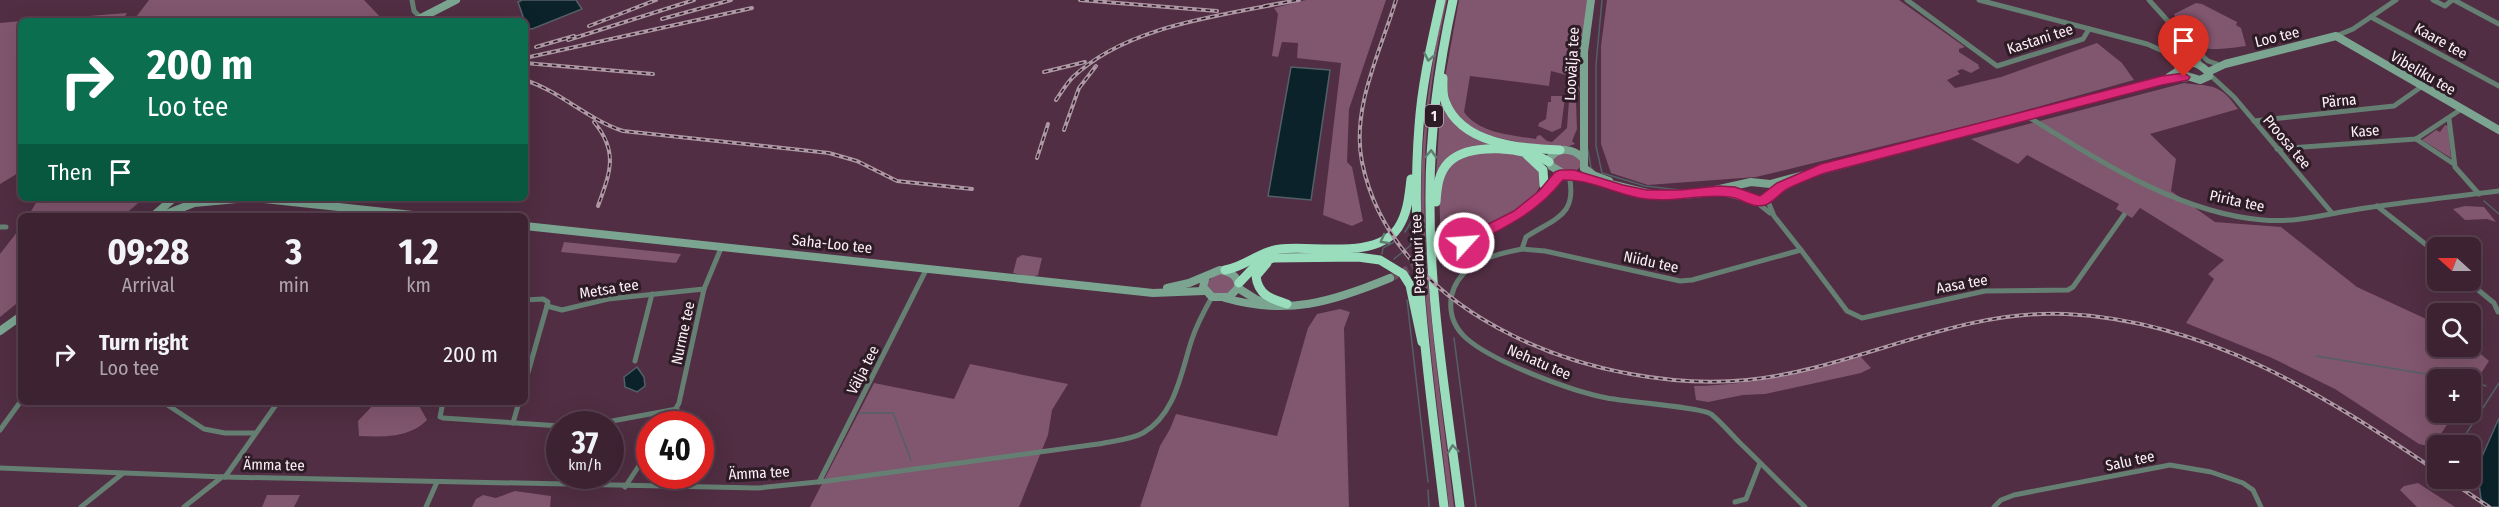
<!DOCTYPE html>
<meta charset="utf-8">
<style>
body{margin:0;font-family:"Fira Sans Condensed",sans-serif;background:#442a3a;color:#f1f3f6;height:100vh;display:flex;flex-direction:column;font-size:22px;white-space:nowrap}
*{box-sizing:border-box;margin:0}
p{font-size:20px;color:#ada4ac}
.icon{flex:none;width:33px;height:33px;fill:none;stroke:currentColor;stroke-width:2;stroke-linecap:round;stroke-linejoin:round}
.map{position:relative;flex:1;overflow:hidden}
.side{position:absolute;left:18px;top:213px;width:510px;height:192px;display:flex;flex-direction:column;background:#3d2232;border-radius:9px;box-shadow:0 6px 24px #0002,0 0 0 2px #563f4d}
.side>*{flex:none}
.guide{position:absolute;left:18px;top:18px;width:510px;height:183px;border-radius:9px;box-shadow:0 6px 24px #0002,0 0 0 2px #563f4d;background:#0b6e4f;color:#fff;overflow:hidden}
.needle{width:39px;rotate:291deg}
.buttons{position:absolute;left:2427px;top:237px;display:grid;gap:12px}
.buttons a{display:grid;place-items:center;width:54px;height:54px;border-radius:9px;background:#3d2232;box-shadow:0 6px 24px #0002,0 0 0 2px #563f4d;font-size:30px}
.speed{position:absolute;left:546px;top:411px;display:flex;gap:12px;font-size:30px;font-weight:700;text-align:center}
.speed>*{display:grid;place-content:center;width:78px;height:78px;border-radius:50%;background:#3d2232;box-shadow:0 6px 24px #0002,0 0 0 2px #563f4d;line-height:1}
.speed small{font-size:15px;font-weight:400}
.speed .limit{border:9px solid #d22;background:#fff;color:#111}
.pin{position:absolute;display:grid;place-items:center;width:51px;height:51px;color:#fff;margin:-62px -26px;border-radius:50% 50% 50% 0;rotate:-45deg;box-shadow:0 0 6px #0007}
.pin .icon{rotate:45deg}
.me{position:absolute;width:66px;margin:-33px;rotate:64deg;stroke-linejoin:round;filter:drop-shadow(0 0 4px #0008)}
.turn{display:flex;align-items:center;gap:21px;height:126px;padding:0 30px;font-size:27px}
.turn .icon{width:78px;height:78px;stroke-width:2.5}
.turn b{display:block;font-size:42px;line-height:51px}
.then{display:flex;align-items:center;height:57px;padding:0 30px;background:#0003;gap:12px;font-size:22px}
.eta{display:flex;justify-content:space-evenly;align-items:center;height:102px;text-align:center}
.eta b{font-size:36px;font-weight:700;line-height:42px}
ul{padding:0;list-style:none}
li{display:flex;align-items:center;gap:18px;height:78px;padding:0 30px}
li div{flex:1}
li b{display:block;font-size:22px}
li em{font-style:normal}
.map>svg:first-child{display:block}
.green{fill:#81566f}
.water{fill:#0b222a;stroke:#546068;stroke-width:1.5}
.lines{fill:none;stroke-linecap:round;stroke-linejoin:round}
.stream{stroke:#546068;stroke-width:1.5}
.secondary-tunnel{stroke:#6b4b5e;stroke-width:8;stroke-dasharray:8 4;stroke-linecap:butt}
.street{stroke:#657f73;stroke-width:5}
.secondary{stroke:#7ba591;stroke-width:8}
.highway{stroke:#99ddbd;stroke-width:9}
.rail-casing{stroke:#af98a5;stroke-width:4}
.rail{stroke:#2d1c26;stroke-width:1.5;stroke-dasharray:4.5;stroke-linecap:butt}
.oneway{stroke:#637c72}
.route{fill:#db2777;stroke:#8e194d;stroke-width:1.5}
.labels{text-anchor:middle;dominant-baseline:central;stroke-width:6;stroke-linejoin:round;paint-order:stroke}
.shield{fill:#2d1c26;stroke:#bfb0b8;stroke-width:1.5}
.shield-label{font-size:14px;font-weight:bold;fill:#fef0f7}
.street-label{font-size:15px;fill:#fef0f7;stroke:#2d1c26}
</style>
<div class="map">
<svg width="2499" height="507" viewBox="0 0 2499 507">
<rect width="100%" height="100%" fill="#512e43"/>
<!-- green -->
<g class="green">
<polygon points="149,0 364,0 384,21 133,21"/>
<polygon points="1306,0 1386,0 1349,109 1347,162 1352,167 1363,221 1352,226 1323,215 1341,63 1297,58 1298,43 1282,42 1278,57 1272,56 1278,14 1274,8"/>
<path d="M1445 0H1447C1435 54 1427 107 1425 162 1421 274 1441 396 1454 507H1449C1437 395 1417 275 1422 162 1425 107 1433 54 1445 0Z"/>
<path d="M1459 0H1588L1579 75 1574 77 1551 71 1549 86 1470 76 1464 112C1480 134 1512 135 1536 139L1537 136 1540 135 1547 141 1552 142 1567 128 1569 100 1565 87 1571 88 1572 86 1566 84 1575 81 1580 89 1576 102 1577 129 1572 141 1575 144 1566 147 1536 146 1477 133 1452 111 1445 88 1446 72Z"/>
<polygon points="1607,0 1899,0 1965,47 1959,49 1959,52 1979,65 1978,66 1980,68 1971,73 1962,69 1957,71 1960,74 1947,80 1955,88 2001,77 2097,43 2122,63 2134,80 1994,119 1756,177 1648,185 1611,173 1601,144 1601,46"/>
<path d="M2196 3 2202 4 2237 22 2236 25 2241 28 2246 46C2207 51 2193 55 2174 14Z"/>
<polygon points="127,13 122,21 25,21"/>
<polygon points="21,21 21,167 15,175 0,184 0,23"/>
<path d="M2184 83C2214 87 2219 83 2238 109L2150 134 2176 159 2171 191 2215 222 2281 227 2357 287 2437 324 2438 346H2471L2489 361 2471 389 2470 380H2438V412L2455 413 2432 447 2419 444 2335 389 2272 358 2186 323 2214 279 2208 274 2224 260 2140 208 2132 218 2116 209 2119 204 2027 155 2018 164 1971 139Z"/>
<polygon points="1551,96 1563,96 1565,98 1561,128 1552,132 1538,126 1539,123 1546,119 1548,102 1551,102"/>
<polygon points="1441,98 1448,113 1506,146 1476,147 1436,176"/>
<polygon points="2445,125 2448,126 2451,158 2422,140 2436,130 2440,132"/>
<path d="M1476 151 1517 154 1534 162 1543 180C1529 216 1476 233 1445 249L1442 245 1441 249 1439 187 1451 163Z"/>
<path d="M1566 152 1581 160V166C1572 177 1562 171 1553 164L1554 156Z"/>
<polygon points="39,198 144,198 123,216 28,216"/>
<polygon points="2465,206 2484,207 2496,222 2487,219 2465,220 2453,209"/>
<polygon points="21,227 21,300 0,317 0,254"/>
<polygon points="564,242 681,254 676,263 561,252"/>
<polygon points="1022,255 1042,258 1038,275 1032,277 1013,273 1017,258"/>
<polygon points="1217,273 1230,275 1236,285 1226,295 1212,294 1205,284"/>
<polygon points="1340,309 1350,312 1344,328 1349,507 1140,507 1160,446 1170,429 1176,414 1277,436 1308,328 1317,314"/>
<path d="M1860 356 1871 368 1861 373 1765 394 1743 395 1708 402 1696 400 1694 386C1756 384 1801 374 1860 356Z"/>
<polygon points="970,364 1068,384 1052,410 1048,435 1019,507 810,507 874,383 954,399"/>
<path d="M376 402H417L427 420C409 438 383 437 359 436L358 421Z"/>
<polygon points="2418,483 2455,507 2417,507 2400,490 2404,486"/>
<polygon points="515,491 551,496 550,507 472,507 476,499 483,495 496,498"/>
<polygon points="267,495 300,495 294,507 262,507"/>
</g>
<!-- water -->
<g class="water">
<polygon points="522,0 576,0 582,9 532,29 527,28 518,2"/>
<polygon points="1291,67 1330,70 1311,200 1268,196"/>
<polygon points="637,367 644,377 645,386 637,392 625,387 624,377"/>
<polygon points="2499,418 2499,507 2482,507 2477,468"/>
</g>
<g class="lines">
<!-- stream -->
<g class="stream">
<polyline points="1602,0 1596,65 1596,146 1602,173 1645,186 1680,190"/>
<polyline points="1588,150 1591,168 1595,172"/>
<polyline points="2484,201 2499,214"/>
<polyline points="1382,254 1383,248 1394,242"/>
<polyline points="1394,259 1411,245 1411,222 1405,232"/>
<polyline points="1407,300 1428,482"/>
<polyline points="1454,338 1476,507"/>
<polyline points="2316,356 2463,380"/>
<polyline points="2470,381 2486,386"/>
<polyline points="860,413 893,413 911,460"/>
<polyline points="2482,458 2479,451 2464,437 2499,383"/>
<polyline points="1428,490 1429,507"/>
</g>
<!-- secondary-tunnel -->
<polyline class="secondary-tunnel" points="1390,278 1443,253"/>
<!-- street -->
<g class="street">
<polyline points="412,0 414,11 421,18"/>
<polyline points="1907,0 1997,66 2083,39 2089,29"/>
<polyline points="1979,0 2147,44 2188,62"/>
<polyline points="2149,0 2195,51 2200,64"/>
<polyline points="2433,0 2445,6 2452,0"/>
<polyline points="2454,0 2499,24"/>
<polyline points="2371,17 2499,86"/>
<polyline points="2336,36 2353,29 2396,0"/>
<polyline points="2196,50 2208,61 2217,64"/>
<polyline points="2209,74 2234,97 2332,213"/>
<path d="M2027 116C2098 160 2178 213 2263 220 2295 223 2327 214 2359 209 2405 202 2452 197 2499 191"/>
<polyline points="2449,119 2455,167 2479,194"/>
<polyline points="2254,121 2394,106 2421,87"/>
<polyline points="2416,139 2454,164"/>
<polyline points="2277,149 2416,139 2460,110"/>
<path d="M1569 175C1578 216 1555 218 1526 237L1522 249C1501 253 1480 258 1464 273 1446 292 1446 320 1466 338 1493 362 1571 391 1607 398 1626 402 1700 407 1711 414 1721 422 1731 434 1740 443 1762 464 1783 486 1805 507"/>
<polyline points="1754,200 1770,213"/>
<polyline points="2377,206 2438,254"/>
<polyline points="0,227 6,227"/>
<polyline points="1522,249 1545,251 1680,281 1692,280 1801,250 1774,216 1767,199"/>
<polyline points="1801,250 1847,311 1862,318 1985,291 2068,290 2073,287 2124,215"/>
<polyline points="2466,280 2494,303 2498,312"/>
<polyline points="525,300 543,299 548,302 547,306"/>
<polyline points="547,306 562,310 608,299 704,289"/>
<polyline points="635,361 652,294"/>
<polyline points="525,383 547,306"/>
<polyline points="163,402 204,429 225,433 254,433"/>
<polyline points="443,402 440,417 443,418 560,426"/>
<polyline points="513,423 519,402"/>
<polyline points="596,424 677,409"/>
<polyline points="667,424 679,403 704,289 722,246"/>
<polyline points="0,430 21,401"/>
<path d="M0 468 225 477 758 488 827 481 1098 444C1113 441 1130 440 1143 433 1176 414 1181 372 1192 339 1197 324 1204 311 1212 297"/>
<polyline points="225,477 278,402"/>
<polyline points="819,482 927,268"/>
<polyline points="625,487 650,449"/>
<polyline points="1735,502 1746,499 1760,463"/>
<polyline points="81,507 122,474"/>
<polyline points="184,507 222,477"/>
<polyline points="426,507 437,482"/>
<polyline points="1994,507 2001,500 2014,495 2170,465 2211,472 2243,483 2253,490 2261,507"/>
</g>
<!-- secondary -->
<g class="secondary">
<polyline points="415,21 456,0"/>
<polyline points="2208,72 2225,64 2336,36 2499,130"/>
<polyline points="2184,75 2200,80 2209,76 2208,72"/>
<path d="M2169 77 2177 72 2181 64C2192 60 2200 64 2208 72"/>
<polyline points="1584,168 1584,52 1591,0"/>
<polyline points="1584,168 1593,175 1609,181"/>
<path d="M1564 174 1551 166 1549 159C1558 146 1572 148 1583 158"/>
<polyline points="1574,175 1651,194 1683,195 1720,191 1760,201 1795,180"/>
<polyline points="1706,192 1751,182 1770,184 2162,80 2188,77"/>
<polyline points="255,198 422,216"/>
<polyline points="153,216 174,198"/>
<polyline points="161,216 194,203 237,199"/>
<polyline points="525,226 1153,293 1204,291"/>
<polyline points="1443,253 1519,214 1544,195 1556,177 1564,174"/>
<path d="M1167 288 1189 283 1220 270C1231 272 1239 276 1238 288L1229 297H1212L1203 287 1206 276"/>
<polyline points="1238,288 1257,300 1281,304"/>
<path d="M1225 298C1287 316 1332 302 1390 278"/>
<polyline points="0,331 21,316"/>
</g>
<!-- highway -->
<g class="highway">
<path d="M1441 0C1432 41 1422 83 1419 126 1409 253 1429 381 1444 507"/>
<path d="M1453 0C1439 64 1430 129 1430 194 1429 299 1447 403 1460 507"/>
<path d="M1443 78C1443 85 1442 94 1445 101 1461 145 1521 148 1560 150"/>
<polyline points="1527,155 1543,170 1544,185"/>
<path d="M1436 202C1437 188 1438 173 1449 162 1470 142 1527 147 1549 162"/>
<path d="M1267 263 1256 276C1258 295 1271 299 1287 304"/>
<path d="M1225 270C1245 267 1260 251 1280 249 1314 245 1376 260 1398 228 1408 213 1409 195 1411 179"/>
<polyline points="1239,283 1257,264 1273,258 1358,257 1380,260 1403,274 1410,285 1422,342"/>
</g>
<defs>
<g id="rail">
<polyline points="1080,0 1217,11"/>
<path d="M1396 0C1381 50 1351 108 1362 162 1394 320 1603 394 1747 380 1856 369 1954 309 2066 314 2208 321 2324 395 2438 472"/>
<polyline points="1265,6 1299,0"/>
<polyline points="662,19 731,0"/>
<polyline points="589,26 656,0"/>
<polyline points="568,40 694,0"/>
<polyline points="536,47 574,36"/>
<polyline points="525,58 752,8"/>
<polyline points="525,63 653,74"/>
<polyline points="1044,72 1085,62"/>
<path d="M525 80C561 92 587 119 623 131L829 153 857 161 897 181 972 189"/>
<path d="M1056 100C1061 93 1066 84 1073 77 1124 29 1206 18 1272 5"/>
<path d="M594 122C619 152 610 173 598 206"/>
<polyline points="1064,130 1079,88 1096,66"/>
<polyline points="1037,158 1048,124"/>
<polyline points="2446,478 2489,507"/>
</g>
</defs>
<!-- rail casing -->
<use href="#rail" class="rail-casing"/>
<!-- rail -->
<use href="#rail" class="rail"/>
</g>
<!-- one-way arrows -->
<defs><path id="oneway-chevron" d="M-2-3.5L2.5 0L-2 3.5" fill="none" stroke-width="1.6" stroke-linecap="round" stroke-linejoin="round" transform="scale(1.5)"/></defs>
<g class="oneway">
<use href="#oneway-chevron" transform="translate(1429 57) rotate(101)"/>
<use href="#oneway-chevron" transform="translate(1431 154) rotate(-88)"/>
<use href="#oneway-chevron" transform="translate(1384 240) rotate(152)"/>
<use href="#oneway-chevron" transform="translate(1453 449) rotate(-97)"/>
</g>
<!-- route -->
<path class="route" d="M2184 73 2190 77 2188 80 2162 85 1825 173C1812 178 1799 183 1787 189 1779 194 1773 203 1765 205 1752 209 1741 198 1730 197 1700 193 1670 204 1639 198 1614 193 1588 179 1563 180 1537 213 1506 227 1469 246L1464 248 1457 243 1459 239 1514 211 1539 191 1555 172 1560 170H1574L1623 185 1647 190H1680L1719 186 1735 187 1760 196 1777 183 1821 164 2162 76Z"/>
<g class="labels">
<!-- shield labels -->
<rect class="shield" x="1425" y="105" width="18" height="22" rx="4.5"/>
<g class="shield-label">
<text x="1434" y="116">1</text>
</g>
<!-- street labels -->
<g class="street-label">
<text transform="translate(2277 37) rotate(-14)">Loo tee</text>
<text transform="translate(2040 39) rotate(-18)">Kastani tee</text>
<text transform="translate(2441 41) rotate(29)">Kaare tee</text>
<text transform="translate(1572 64) rotate(-87)">Loovälja tee</text>
<text transform="translate(2423 73) rotate(30)">Vibeliku tee</text>
<text transform="translate(2339 101) rotate(-6)">Pärna</text>
<text transform="translate(2365 131) rotate(-4)">Kase</text>
<text transform="translate(2287 142) rotate(50)">Proosa tee</text>
<text transform="translate(2237 201) rotate(12)">Pirita tee</text>
<text transform="translate(832 244) rotate(6)">Saha-Loo tee</text>
<text transform="translate(1418 254) rotate(-93)">Peterburi tee</text>
<text transform="translate(1651 262) rotate(12)">Niidu tee</text>
<text transform="translate(1962 284) rotate(-10)">Aasa tee</text>
<text transform="translate(609 289) rotate(-9)">Metsa tee</text>
<text transform="translate(683 333) rotate(-78)">Nurme tee</text>
<text transform="translate(1539 362) rotate(23)">Nehatu tee</text>
<text transform="translate(863 370) rotate(-63)">Välja tee</text>
<text transform="translate(2130 461) rotate(-12)">Salu tee</text>
<text transform="translate(274 465) rotate(1)">Ämma tee</text>
<text transform="translate(759 473) rotate(-3)">Ämma tee</text>
</g>
</g>
</svg>
<div class="buttons">
<a><svg class="needle" viewBox="-14 -14 28 28"><path d="M0-13l5 13h-10z" fill="#e53935"/><path d="M0 13l5-13h-10z" fill="#ada4ac"/></svg></a>
<a><svg class="icon" aria-label="search" viewBox="0 0 24 24"><circle cx="10" cy="10" r="6"/><path d="M15 15l6 6"/></svg></a>
<a>+</a>
<a>−</a>
</div>
<div class="speed"><div>37<small>km/h</small></div><div class="limit">40</div></div>
<div class="pin" style="left:2184px;top:77px;background:#d93025"><svg class="icon" aria-label="arrive" viewBox="0 0 24 24"><path d="M6 21V4h12l-3 4 3 4H6"/></svg></div>
<svg class="me" style="left:1464px;top:243px" viewBox="-20 -20 40 40"><circle r="17" fill="#db2777" stroke="#fff" stroke-width="3"/><path d="M0-11L8 9 0 5-8 9z" fill="#fff"/></svg>
<div class="guide">
<div class="turn"><svg class="icon" aria-label="right" viewBox="0 0 24 24"><path d="M7 20v-9h11M14 6l5 5-5 5"/></svg><div><b>200 m</b>Loo tee</div></div>
<div class="then">Then<svg class="icon" aria-label="arrive" viewBox="0 0 24 24"><path d="M6 21V4h12l-3 4 3 4H6"/></svg></div>
</div>
<section class="side">
<div class="eta">
<div><b>09:28</b><p>Arrival</p></div>
<div><b>3</b><p>min</p></div>
<div><b>1.2</b><p>km</p></div>
</div>
<ul>
<li><svg class="icon" aria-label="right" viewBox="0 0 24 24"><path d="M7 20v-9h11M14 6l5 5-5 5"/></svg><div><b>Turn right</b><p>Loo tee</p></div><em>200 m</em></li>
</ul>
</section>
</div>
